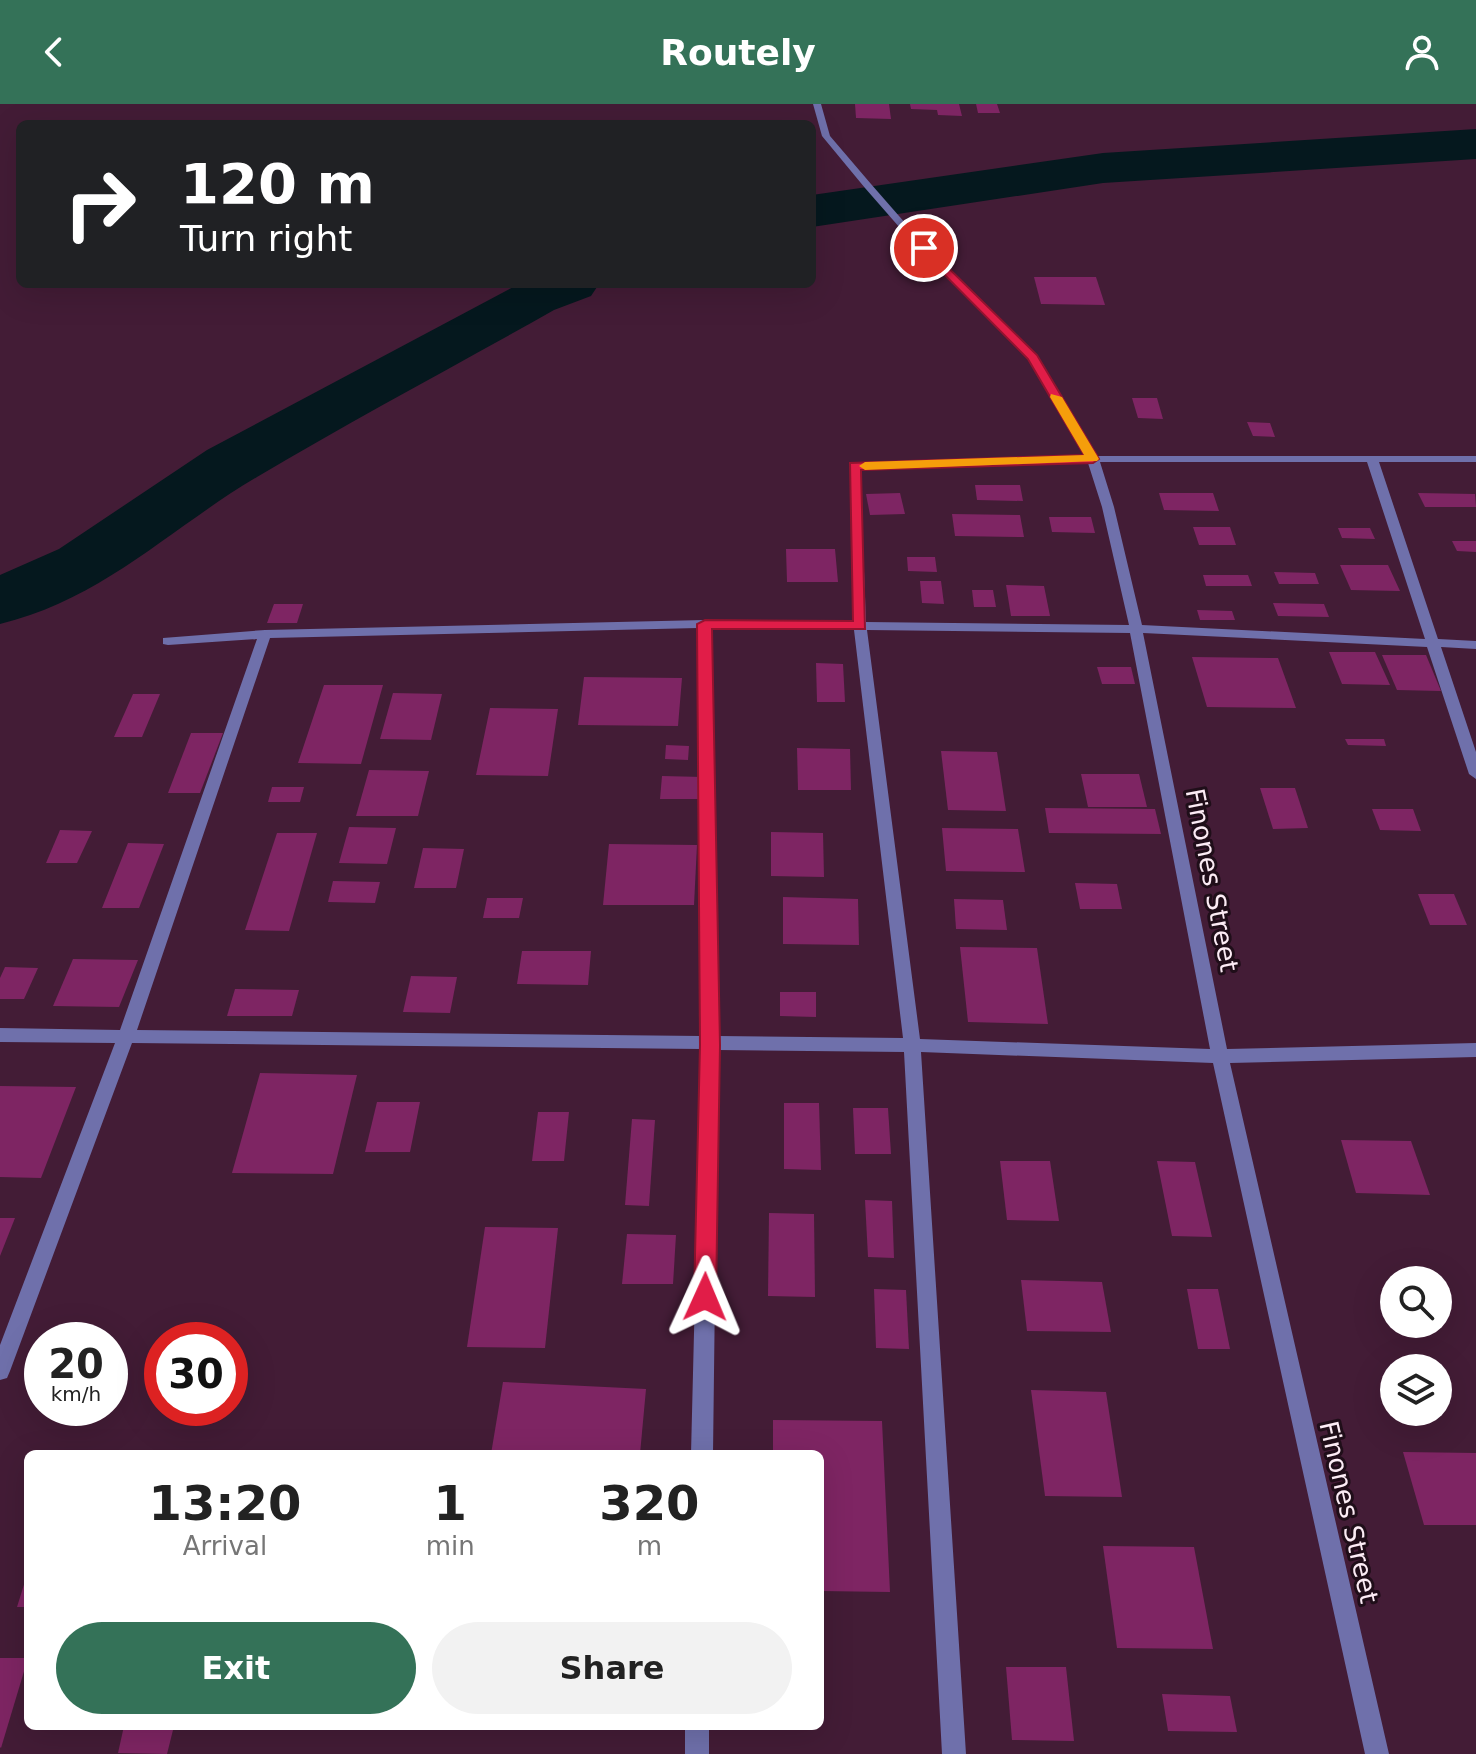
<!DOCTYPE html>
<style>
body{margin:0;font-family:"DejaVu Sans",sans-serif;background:#f2f2f2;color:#222;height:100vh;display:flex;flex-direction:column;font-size:30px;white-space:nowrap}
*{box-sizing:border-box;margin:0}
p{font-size:26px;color:#767676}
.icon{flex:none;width:44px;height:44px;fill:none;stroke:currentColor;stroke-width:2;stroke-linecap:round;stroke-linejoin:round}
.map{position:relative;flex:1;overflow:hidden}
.drawer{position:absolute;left:24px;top:1346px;width:800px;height:280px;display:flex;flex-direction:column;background:#fff;border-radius:12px;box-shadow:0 8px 32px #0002}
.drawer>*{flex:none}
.hud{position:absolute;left:16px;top:16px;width:800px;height:168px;border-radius:12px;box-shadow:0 8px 32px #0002;background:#202124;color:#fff;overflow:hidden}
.fabs{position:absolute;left:1380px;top:1162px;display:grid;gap:16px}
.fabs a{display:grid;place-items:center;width:72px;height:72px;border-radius:50%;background:#fff;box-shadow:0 8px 32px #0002;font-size:40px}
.speed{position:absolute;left:24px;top:1218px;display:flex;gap:16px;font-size:40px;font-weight:700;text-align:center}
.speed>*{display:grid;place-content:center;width:104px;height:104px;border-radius:50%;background:#fff;box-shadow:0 8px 32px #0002;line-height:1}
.speed small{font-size:20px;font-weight:400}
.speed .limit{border:12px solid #d22;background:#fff;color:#111}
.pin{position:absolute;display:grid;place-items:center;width:68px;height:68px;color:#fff;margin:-34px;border:4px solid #fff;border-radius:50%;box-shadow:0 2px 8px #0007}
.me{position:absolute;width:88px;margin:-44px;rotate:1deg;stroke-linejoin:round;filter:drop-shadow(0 0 6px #0008)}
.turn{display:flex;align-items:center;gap:28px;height:168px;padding:0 32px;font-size:36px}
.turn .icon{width:104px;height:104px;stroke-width:2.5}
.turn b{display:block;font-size:56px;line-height:68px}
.eta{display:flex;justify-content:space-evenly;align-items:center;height:136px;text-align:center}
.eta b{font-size:48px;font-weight:700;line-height:56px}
.cta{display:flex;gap:16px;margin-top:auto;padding:16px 32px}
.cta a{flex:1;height:92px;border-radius:48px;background:#347258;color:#fff;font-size:32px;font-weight:700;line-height:92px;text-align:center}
.cta a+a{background:#f2f2f2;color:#222}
header{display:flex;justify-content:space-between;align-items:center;height:104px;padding:0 32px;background:#347258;color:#fff;font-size:36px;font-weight:700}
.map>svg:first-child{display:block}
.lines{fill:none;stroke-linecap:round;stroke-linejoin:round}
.river{fill:#05181e;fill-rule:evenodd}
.building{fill:#7e2563}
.minor{fill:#6f70ab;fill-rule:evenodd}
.route{fill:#e11d48;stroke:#92132f;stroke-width:2}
.slow{fill:#f59e0b}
.labels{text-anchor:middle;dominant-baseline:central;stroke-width:6;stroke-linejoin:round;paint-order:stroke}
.street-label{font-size:26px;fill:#fcecf5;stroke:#1f0e19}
</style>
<header><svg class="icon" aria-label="back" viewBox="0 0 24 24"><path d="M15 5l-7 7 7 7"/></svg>Routely<svg class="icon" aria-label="person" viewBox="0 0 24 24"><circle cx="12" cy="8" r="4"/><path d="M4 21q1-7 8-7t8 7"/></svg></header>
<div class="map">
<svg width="1476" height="1650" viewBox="0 0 1476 1650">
<rect width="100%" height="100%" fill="#431c36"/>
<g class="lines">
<!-- river -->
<g class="river">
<polygon points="1476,25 1476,55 1103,79 812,123 812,91 1103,49"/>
<path d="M519 180H599L591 192 554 206C455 262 354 315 257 373 169 425 103 495 0 520V471L59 445 207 346Z"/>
</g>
</g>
<!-- building -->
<g class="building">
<polygon points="855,0 889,0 891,15 856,14"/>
<polygon points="910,0 959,0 962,12 938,11 937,6 911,5"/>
<polygon points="976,0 997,0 1000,9 978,9"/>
<polygon points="1034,173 1096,173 1105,201 1041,200"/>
<polygon points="1132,294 1157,294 1163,315 1138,314"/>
<polygon points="1247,318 1270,319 1275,333 1253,332"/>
<polygon points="975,381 1020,381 1023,397 977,396"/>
<polygon points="900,389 905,410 870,411 866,390"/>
<polygon points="1159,389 1213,389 1219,407 1164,406"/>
<polygon points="1418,389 1475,390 1476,403 1425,403"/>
<polygon points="952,410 1020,411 1024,433 955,432"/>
<polygon points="1049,413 1091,413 1095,429 1052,428"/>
<polygon points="1193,423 1230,423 1236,441 1199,441"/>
<polygon points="1338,424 1370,424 1375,435 1342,434"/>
<polygon points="1452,437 1476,437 1476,448 1457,447"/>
<polygon points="786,445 835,445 838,478 787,478"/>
<polygon points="907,453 935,453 937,468 908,467"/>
<polygon points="1340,461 1388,461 1400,487 1351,486"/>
<polygon points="1274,468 1315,469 1319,480 1279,480"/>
<polygon points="1203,471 1248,471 1252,482 1206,482"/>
<polygon points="920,477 941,477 944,500 922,499"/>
<polygon points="1006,481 1044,482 1050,512 1011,512"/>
<polygon points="972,486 993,486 996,503 974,503"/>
<polygon points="1273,499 1324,500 1329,513 1278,512"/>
<polygon points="274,500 303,500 297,519 267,519"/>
<polygon points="1197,506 1232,507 1235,516 1200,516"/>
<polygon points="1329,548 1375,548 1390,581 1342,580"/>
<polygon points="1382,551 1426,551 1441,587 1397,586"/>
<polygon points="1192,553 1278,554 1296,604 1207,603"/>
<polygon points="816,559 843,560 845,598 817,598"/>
<polygon points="1097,563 1131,563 1135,580 1102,580"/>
<polygon points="584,573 682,574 678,622 578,621"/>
<polygon points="324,581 383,581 361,660 298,659"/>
<polygon points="393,589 442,590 431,636 380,635"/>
<polygon points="133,590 160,590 142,633 114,633"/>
<polygon points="490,604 558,605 548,672 476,671"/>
<polygon points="191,629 223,629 200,689 168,689"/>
<polygon points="1345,635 1384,635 1386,642 1348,641"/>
<polygon points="666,641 689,642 688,656 665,655"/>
<polygon points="797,644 850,645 851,686 798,686"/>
<polygon points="941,647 997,648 1006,707 948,706"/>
<polygon points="369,666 429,667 418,712 356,712"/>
<polygon points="1081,670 1139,670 1147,703 1088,703"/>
<polygon points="662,672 703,673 702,695 660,695"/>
<polygon points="272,683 304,683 300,698 268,698"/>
<polygon points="1260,684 1295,684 1308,724 1273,725"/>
<polygon points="1045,704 1155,705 1161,730 1049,729"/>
<polygon points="1372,705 1413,705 1421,727 1380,726"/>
<polygon points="349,723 396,724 387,760 339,759"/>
<polygon points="942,724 1018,725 1025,768 946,767"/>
<polygon points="60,726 92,727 77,759 46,759"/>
<polygon points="771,728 823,729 824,773 771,772"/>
<polygon points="277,729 317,729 289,827 245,826"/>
<polygon points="128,739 164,740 139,804 102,804"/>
<polygon points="609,740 697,741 694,801 603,801"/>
<polygon points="423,744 464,745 456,784 414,784"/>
<polygon points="333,777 380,778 375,799 328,798"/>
<polygon points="1075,779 1117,780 1122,805 1080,805"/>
<polygon points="1418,790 1454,790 1467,821 1430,821"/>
<polygon points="783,793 858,795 859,841 783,840"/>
<polygon points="487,794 523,794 519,814 483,814"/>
<polygon points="954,795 1003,796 1007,826 956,825"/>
<polygon points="960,843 1037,844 1048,920 968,918"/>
<polygon points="522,847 591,847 588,881 517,880"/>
<polygon points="73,855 138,856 119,903 53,902"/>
<polygon points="5,863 38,864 24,895 0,895 0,874"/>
<polygon points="411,872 457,873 450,909 403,908"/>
<polygon points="235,885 299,886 292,912 227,912"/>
<polygon points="780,888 816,888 816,913 780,912"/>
<polygon points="260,969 357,971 333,1070 232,1069"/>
<polygon points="0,982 76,983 41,1074 0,1073"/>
<polygon points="377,998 420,998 410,1048 365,1048"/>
<polygon points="784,999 819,999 821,1066 784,1065"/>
<polygon points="853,1004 888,1004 891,1050 855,1050"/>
<polygon points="538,1008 569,1008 564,1057 532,1057"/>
<polygon points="632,1015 655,1016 649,1102 625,1101"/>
<polygon points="1341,1036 1411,1037 1430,1091 1356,1089"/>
<polygon points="1000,1057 1050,1057 1059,1117 1007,1116"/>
<polygon points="1157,1057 1195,1058 1212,1133 1172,1132"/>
<polygon points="865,1096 892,1097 894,1154 868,1153"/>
<polygon points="769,1109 814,1110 815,1193 768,1192"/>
<polygon points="0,1114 15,1114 0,1152"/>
<polygon points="485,1123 558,1124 545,1244 467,1243"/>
<polygon points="627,1130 676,1131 673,1180 622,1180"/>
<polygon points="1021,1176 1102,1178 1111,1228 1027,1227"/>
<polygon points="874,1185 906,1186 909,1245 876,1244"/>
<polygon points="1187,1185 1218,1185 1230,1245 1198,1245"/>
<polygon points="503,1278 646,1285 640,1350 491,1350"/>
<polygon points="1031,1286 1106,1288 1122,1393 1045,1392"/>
<polygon points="773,1316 882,1317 890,1488 820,1487 820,1350 773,1350"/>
<polygon points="1403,1348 1476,1349 1476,1421 1424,1421"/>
<polygon points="1103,1442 1194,1443 1213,1545 1117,1544"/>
<polygon points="27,1471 28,1503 17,1503"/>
<polygon points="0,1554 28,1554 1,1644 0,1643"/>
<polygon points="1006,1563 1066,1563 1074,1637 1012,1636"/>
<polygon points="1162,1590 1230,1592 1237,1628 1168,1627"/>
<polygon points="124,1622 174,1622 167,1650 118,1649"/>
</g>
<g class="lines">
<!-- minor -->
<g class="minor">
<path d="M813 0H821L830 32 871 80 913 128 1037 252 1097 352H1476V358H1379L1438 535 1476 537V545L1441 543 1476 648V675L1469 670 1427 543 1143 529 1227 945 1476 939V953L1230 959 1389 1650H1365L1213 959 921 948 966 1650H942L904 948 718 946 713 1350H691L701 945 132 939 10 1267 7 1274 0 1276V1241L115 939 0 938V924L120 926 257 535 168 541 163 540V534L265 526 705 516 853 518 850 360 1085 352 1029 256 907 132 865 84 822 32ZM1100 358H1367L1425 535 1142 521 1114 403ZM1088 359 1102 403 1129 521 866 518 860 365ZM698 524 701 932 137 926 270 534ZM712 524 854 526 903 934 718 932ZM867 526 1130 529 1210 945 920 935Z"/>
<rect x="685" y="1622" width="24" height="28"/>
</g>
</g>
<!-- route -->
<polygon class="route" points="924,140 1037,251 1099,355 1093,359 861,366 865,525 712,525 720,941 716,1193 713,1200 705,1202 697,1200 694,1193 700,941 697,520 705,516 853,517 850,359 1084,351 1028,255 920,146 918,144"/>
<!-- slow -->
<polygon class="slow" points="1051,290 1062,293 1099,355 1097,357 865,366 859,362 865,358 1084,351 1050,293"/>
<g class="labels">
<!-- street labels -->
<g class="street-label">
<text transform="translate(1212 776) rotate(79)">Finones Street</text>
<text transform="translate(1349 1408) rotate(77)">Finones Street</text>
</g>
</g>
</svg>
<div class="fabs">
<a><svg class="icon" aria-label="search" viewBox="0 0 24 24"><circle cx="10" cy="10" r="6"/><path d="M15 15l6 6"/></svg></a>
<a><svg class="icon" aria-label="layers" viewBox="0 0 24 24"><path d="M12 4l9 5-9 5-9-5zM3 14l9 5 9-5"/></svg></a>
</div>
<div class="speed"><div>20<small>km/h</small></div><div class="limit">30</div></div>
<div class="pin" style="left:924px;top:144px;background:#d93025"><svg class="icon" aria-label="arrive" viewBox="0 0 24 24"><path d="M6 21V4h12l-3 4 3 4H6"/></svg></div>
<svg class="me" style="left:705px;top:1193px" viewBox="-20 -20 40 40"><path d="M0-17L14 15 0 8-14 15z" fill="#e11d48" stroke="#fff" stroke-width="4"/></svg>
<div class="hud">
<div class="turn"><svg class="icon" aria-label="right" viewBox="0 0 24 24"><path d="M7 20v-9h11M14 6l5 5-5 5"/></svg><div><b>120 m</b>Turn right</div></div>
</div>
<section class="drawer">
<div class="eta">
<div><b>13:20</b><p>Arrival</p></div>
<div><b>1</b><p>min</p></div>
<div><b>320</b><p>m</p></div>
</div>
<div class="cta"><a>Exit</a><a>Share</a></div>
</section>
</div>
